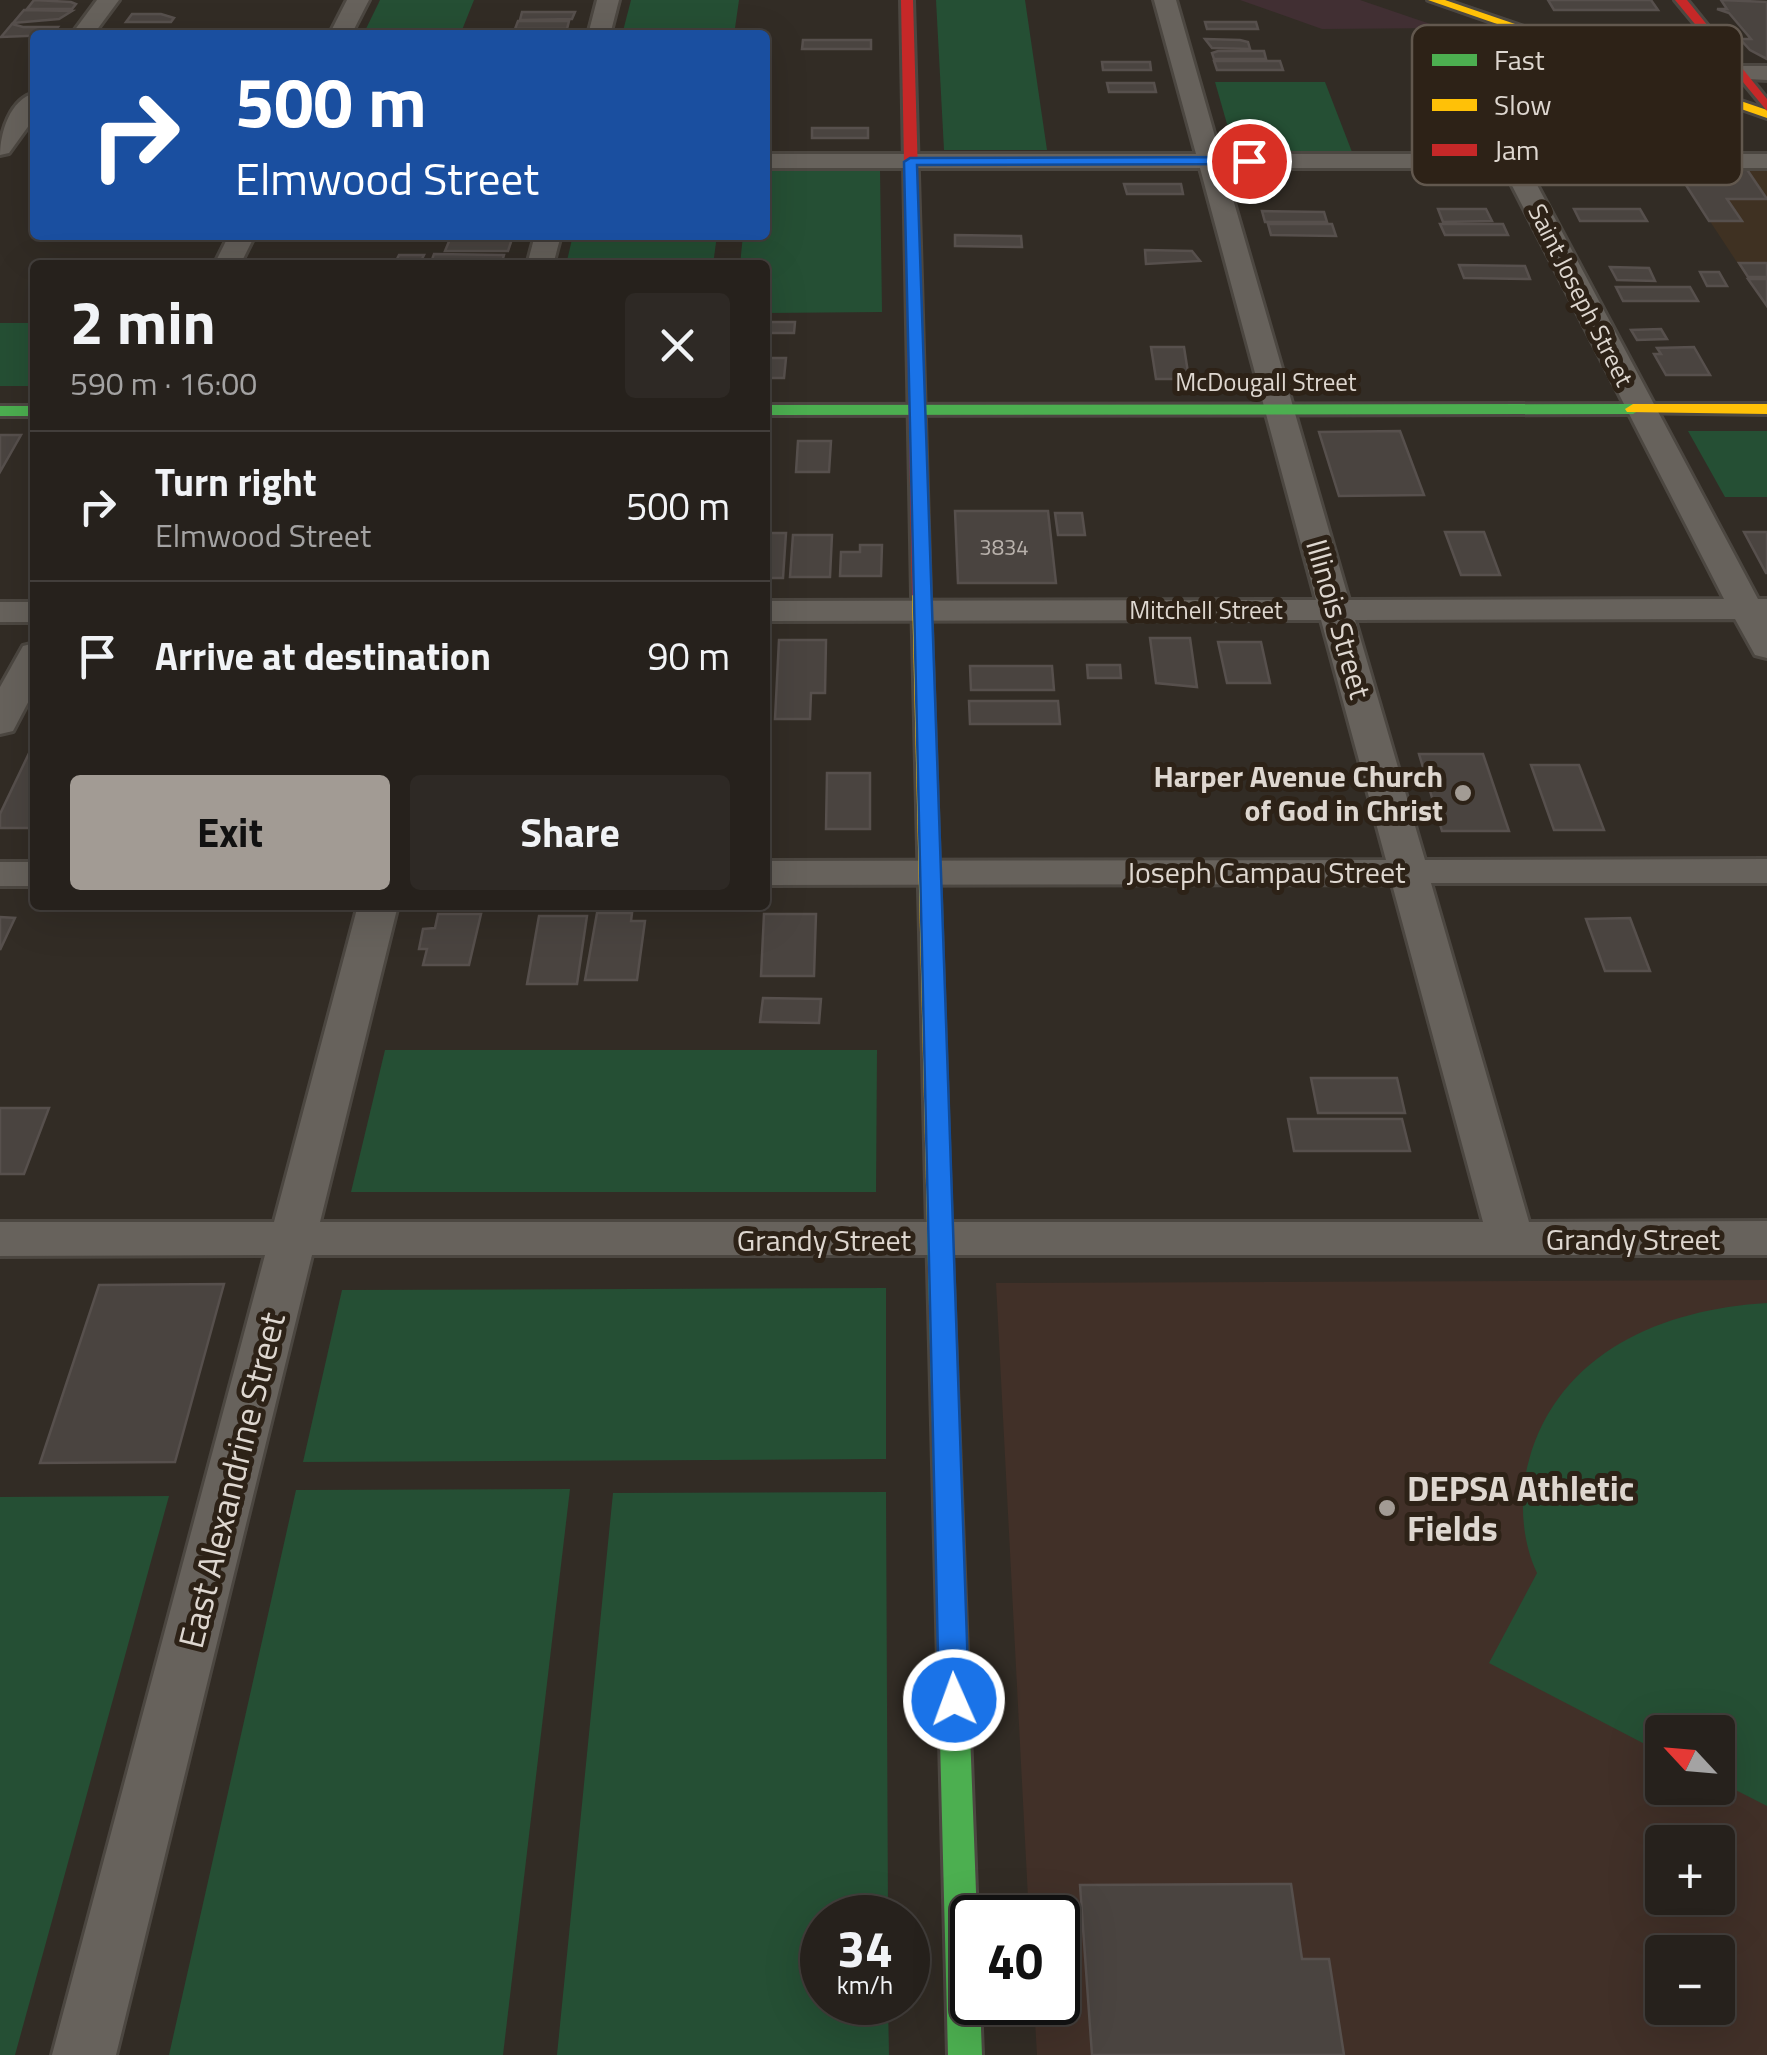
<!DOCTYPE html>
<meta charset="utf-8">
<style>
body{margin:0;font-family:"Titillium Web",sans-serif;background:#2e2925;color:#f1f3f6;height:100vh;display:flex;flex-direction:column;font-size:38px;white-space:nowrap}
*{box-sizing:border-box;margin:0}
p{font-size:32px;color:#a4a3a3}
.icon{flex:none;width:55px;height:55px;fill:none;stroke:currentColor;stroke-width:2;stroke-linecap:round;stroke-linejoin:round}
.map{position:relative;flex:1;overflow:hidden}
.side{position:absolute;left:30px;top:260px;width:740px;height:650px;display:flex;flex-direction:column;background:#26211c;border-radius:10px;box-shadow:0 10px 40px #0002,0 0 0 2px #423e3b}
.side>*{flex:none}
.top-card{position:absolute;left:30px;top:30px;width:740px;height:210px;border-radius:10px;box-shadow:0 10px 40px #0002,0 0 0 2px #423e3b;background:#1a4fa0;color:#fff;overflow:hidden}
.needle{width:65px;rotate:296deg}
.tools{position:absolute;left:1645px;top:1715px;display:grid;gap:20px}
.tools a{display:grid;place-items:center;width:90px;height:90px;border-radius:10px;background:#26211c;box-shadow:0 10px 40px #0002,0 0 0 2px #423e3b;font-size:50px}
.speed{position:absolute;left:800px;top:1895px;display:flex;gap:20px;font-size:50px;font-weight:700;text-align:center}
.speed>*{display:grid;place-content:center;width:130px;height:130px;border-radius:50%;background:#26211c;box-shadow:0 10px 40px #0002,0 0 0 2px #423e3b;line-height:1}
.speed small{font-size:25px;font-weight:400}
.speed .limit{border:5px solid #111;border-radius:15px;background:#fff;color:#111}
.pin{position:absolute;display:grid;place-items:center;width:85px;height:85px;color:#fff;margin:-42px;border:5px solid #fff;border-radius:50%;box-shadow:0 2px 10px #0007}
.me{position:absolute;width:110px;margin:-55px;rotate:358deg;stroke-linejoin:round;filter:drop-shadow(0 0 8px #0008)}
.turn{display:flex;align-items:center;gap:35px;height:210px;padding:0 40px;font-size:45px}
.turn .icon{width:130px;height:130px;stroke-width:2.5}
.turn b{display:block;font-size:70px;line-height:85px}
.round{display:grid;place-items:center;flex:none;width:105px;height:105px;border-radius:10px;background:#2e2925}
.head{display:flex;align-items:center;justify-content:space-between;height:170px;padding:0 40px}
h1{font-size:60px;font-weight:700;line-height:75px}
.cta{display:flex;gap:20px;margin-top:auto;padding:20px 40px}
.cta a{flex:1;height:115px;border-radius:10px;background:#a29b94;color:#111;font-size:40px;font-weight:700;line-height:115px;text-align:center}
.cta a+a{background:#2e2925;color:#f1f3f6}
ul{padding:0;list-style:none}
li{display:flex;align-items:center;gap:30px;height:150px;padding:0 40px;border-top:2px solid #423e3b}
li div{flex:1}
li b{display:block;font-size:38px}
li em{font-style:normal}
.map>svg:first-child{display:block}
.commercial{fill:#412f33}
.built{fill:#3f3122}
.education{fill:#413028;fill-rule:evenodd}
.green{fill:#254f34}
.building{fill:#4a4440;stroke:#57504d;stroke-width:2.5}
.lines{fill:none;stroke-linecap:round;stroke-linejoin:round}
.street-casing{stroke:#4c4741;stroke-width:6}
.fast-casing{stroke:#4c4741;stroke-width:6}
.slow-casing{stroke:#4c4741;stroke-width:6}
.jam-casing{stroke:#4c4741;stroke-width:6}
.street{fill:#67625c;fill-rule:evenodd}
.fast{fill:#4caf50;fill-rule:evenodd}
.slow{fill:#ffc107;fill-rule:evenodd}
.jam{fill:#c62828;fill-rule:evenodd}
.route{fill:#1a73e8;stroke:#114b97;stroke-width:2.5}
.poi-dot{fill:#a29b94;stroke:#2d2217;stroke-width:4}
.labels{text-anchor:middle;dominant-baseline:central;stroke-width:10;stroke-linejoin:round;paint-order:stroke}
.far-number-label{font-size:22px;fill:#b9b2ac}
.far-street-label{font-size:25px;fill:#ded7d0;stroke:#2d2217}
.street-label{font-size:30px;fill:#ded7d0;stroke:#2d2217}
.poi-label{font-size:30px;font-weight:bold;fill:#ded7d0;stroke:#2d2217;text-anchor:end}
.near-street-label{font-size:35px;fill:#ded7d0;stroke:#2d2217}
.near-poi-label{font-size:35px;font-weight:bold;fill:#ded7d0;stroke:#2d2217;text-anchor:start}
.key{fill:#2d2217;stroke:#62584e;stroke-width:2.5}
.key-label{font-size:28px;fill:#ded7d0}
</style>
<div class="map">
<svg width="1767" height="2055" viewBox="0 0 1767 2055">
<rect width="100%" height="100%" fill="#322c25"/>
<!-- commercial -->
<polygon class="commercial" points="1240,0 1360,0 1442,28 1322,29"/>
<!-- built -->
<polygon class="built" points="1767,167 1767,308 1675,168"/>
<!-- education -->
<path class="education" d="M1767 1280V2055H1037L1034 2003 1058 2002V1918L1029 1917 996 1283ZM1662 1732H1718V1788H1662ZM1662 1842H1718V1898H1662ZM1662 1952H1718V2008H1662Z"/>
<!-- green -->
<g class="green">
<polygon points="380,0 474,0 460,35 363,35"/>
<polygon points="631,0 739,0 734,35 622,35"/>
<polygon points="936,0 1025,0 1047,150 944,150"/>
<polygon points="1215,82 1325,82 1352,152 1235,152"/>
<polygon points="880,169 882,312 765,313 765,265 740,265 743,235 765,235 765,170"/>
<polygon points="573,235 717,235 713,265 566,265"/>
<rect x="0" y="323" width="35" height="63"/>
<polygon points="1688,431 1767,431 1767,497 1725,497"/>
<polygon points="385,1050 877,1050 876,1192 351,1192"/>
<polygon points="886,1288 886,1459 303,1462 342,1290"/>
<path d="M1767 1303V1806L1718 1781V1732H1662V1753L1489 1663 1537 1573C1521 1540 1519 1495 1529 1460 1559 1352 1663 1309 1767 1303Z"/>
<polygon points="570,1489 503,2055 169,2055 296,1490"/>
<polygon points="886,1492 888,1917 822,1918 822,2002 888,2003 889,2055 557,2055 613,1493"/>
<polygon points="169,1496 15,2055 0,2055 0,1497"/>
</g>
<!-- building -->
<g class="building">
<polygon points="34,0 71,2 76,4 72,9 27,9"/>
<polygon points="1548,0 1651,0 1658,10 1554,10"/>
<polygon points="1721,0 1767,2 1767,59 1750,50 1740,39 1751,39 1729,13 1717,9 1727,9"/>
<polygon points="24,10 72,11 59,19 13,23"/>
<polygon points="522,12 575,12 572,19 520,20"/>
<polygon points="132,14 161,14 174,18 171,22 126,22"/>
<polygon points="518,21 569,21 567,29 515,29"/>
<polygon points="1205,22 1256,22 1258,29 1207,29"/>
<polygon points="12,24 23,27 58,27 52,35 1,37"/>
<polygon points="1205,39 1240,40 1248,42 1250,49 1212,48"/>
<polygon points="803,40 871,40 871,49 802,49"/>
<polygon points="1218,51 1264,51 1266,59 1214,59 1212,53"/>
<polygon points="1214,61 1280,61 1283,70 1217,70"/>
<polygon points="1102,62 1150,62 1151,70 1103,70"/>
<polygon points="1107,83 1154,83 1156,92 1109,92"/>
<rect x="812" y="128" width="56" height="10"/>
<polygon points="1675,168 1746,168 1767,199 1727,199 1742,221 1709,221"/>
<polygon points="1124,184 1181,184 1183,194 1127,194"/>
<polygon points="1438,209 1486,209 1492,221 1443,222"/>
<polygon points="1574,209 1640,209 1647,221 1580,221"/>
<polygon points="1262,211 1324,212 1327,222 1265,222"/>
<polygon points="1268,224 1332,224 1336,236 1271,235"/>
<polygon points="1440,224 1503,224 1508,235 1445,235"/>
<polygon points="955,235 1021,236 1022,247 955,246"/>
<polygon points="450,239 512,239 508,251 445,251"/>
<polygon points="1145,250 1192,251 1200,261 1146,264"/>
<polygon points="434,254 504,255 501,265 430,265"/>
<polygon points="399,255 424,255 419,265 394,265"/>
<polygon points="1739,263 1767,263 1767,277 1748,277"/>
<polygon points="1459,265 1525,266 1530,279 1464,278"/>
<polygon points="1610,267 1649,268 1655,281 1617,280"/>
<polygon points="1700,272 1719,272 1727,286 1707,286"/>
<polygon points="1748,279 1767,279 1767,306"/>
<polygon points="1616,287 1690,287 1698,301 1623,301"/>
<polygon points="769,322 795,322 794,333 768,333"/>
<polygon points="1661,329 1667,339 1637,340 1631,330"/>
<polygon points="1151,347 1184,347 1189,379 1156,379"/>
<polygon points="1694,347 1710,375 1666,375 1654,354 1661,354 1657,348"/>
<polygon points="765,358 786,358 784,378 765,378"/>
<polygon points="1400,431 1424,495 1339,496 1319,432"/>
<polygon points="0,435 21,435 0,472"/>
<polygon points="798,441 831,441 829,472 796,472"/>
<polygon points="955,511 1048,511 1056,583 958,583"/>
<polygon points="1055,513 1082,513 1085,535 1058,535"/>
<polygon points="1445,532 1484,532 1500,575 1461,575"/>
<polygon points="1744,532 1767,532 1767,573 1766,573"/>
<polygon points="765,533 786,533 783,578 765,578"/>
<polygon points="793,535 832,535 830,577 790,577"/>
<polygon points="860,545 882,545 881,576 840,576 841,552 860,552"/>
<polygon points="1150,638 1190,638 1197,687 1156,683"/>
<polygon points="779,640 826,640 825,693 811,693 810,719 775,719"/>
<polygon points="1218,642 1261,642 1270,683 1227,683"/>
<polygon points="1087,665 1120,665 1121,678 1088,678"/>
<polygon points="970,666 1052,666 1054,690 971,690"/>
<polygon points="969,701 1058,701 1060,724 970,724"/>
<polygon points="31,749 35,749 35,828 0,828 0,814"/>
<polygon points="1419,754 1483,754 1509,831 1442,831"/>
<polygon points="1531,765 1579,765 1604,830 1554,830"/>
<polygon points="827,773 870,773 870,829 826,829"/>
<polygon points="597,913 632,913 631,921 645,921 637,980 585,980"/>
<polygon points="438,914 481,914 469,965 423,965 427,949 419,949 423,929 435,928"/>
<polygon points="764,914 816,914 814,976 761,976"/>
<polygon points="539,916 587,916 577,984 527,984"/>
<polygon points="0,917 15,918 0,950"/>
<polygon points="1630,918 1650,971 1605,971 1586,919"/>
<polygon points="763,998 821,999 819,1023 760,1022"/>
<polygon points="1311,1078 1397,1078 1405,1113 1318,1113"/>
<polygon points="0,1108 49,1108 24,1174 0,1174"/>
<polygon points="1288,1119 1402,1119 1410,1151 1294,1151"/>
<polygon points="224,1284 175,1462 40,1463 99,1285"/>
<polygon points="1291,1884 1302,1959 1329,1959 1344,2055 1092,2055 1080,1885"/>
</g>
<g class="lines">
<defs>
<g id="street">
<polygon points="97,0 119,0 93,35 71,35"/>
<polygon points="347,0 369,0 351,35 329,35"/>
<polygon points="597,0 619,0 610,35 588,35"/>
<path d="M1154 0H1176L1220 154H1495L1454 73 1457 68 1571 64 1620 56V66L1571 78 1480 80 1520 154H1767V168H1528L1758 599H1767V658L1755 655 1735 619 1355 620 1425 860 1767 859V883H1431L1529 1222 1767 1221V1255H312L116 2055H52L265 1255 0 1256V1222H274L358 905H398L320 1222H1483L1392 884 765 885V861L1386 860 1321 620 765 621V601L1316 600 1200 168H765V154H1196ZM1224 168H1503L1724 599 1349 600Z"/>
<polygon points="1737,66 1767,66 1767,80 1729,78 1726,73"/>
<path d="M35 93V117L9 153 0 155C0 133 10 99 35 93Z"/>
<polygon points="229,235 255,235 240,265 214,265"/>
<polygon points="535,235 561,235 553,265 527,265"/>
<rect x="0" y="602" width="35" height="20"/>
<polygon points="35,643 35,689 13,731 0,734 0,687 23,646"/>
<rect x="0" y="862" width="35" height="24"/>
</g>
<g id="fast">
<polygon points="765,405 1633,404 1641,409 1633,414 765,415"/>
<rect x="0" y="406" width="35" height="10"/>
<polygon points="939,1219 948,1222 951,1228 977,1918 972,1918 972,2002 980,2002 982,2055 948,2055 927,1228 930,1222"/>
</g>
<g id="slow">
<polygon points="1428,0 1445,0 1767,110 1767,118"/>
<polygon points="1633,404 1767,404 1767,414 1627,412 1625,409"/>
<polygon points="921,590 930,595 951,1228 948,1234 930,1234 927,1228 912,595"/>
</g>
<g id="jam">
<polygon points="901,0 913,0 930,595 921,600 912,595"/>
<polygon points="1675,0 1687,0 1767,99 1767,111"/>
</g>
</defs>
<!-- street casing -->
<use href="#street" class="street-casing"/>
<!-- fast casing -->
<use href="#fast" class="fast-casing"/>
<!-- slow casing -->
<use href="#slow" class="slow-casing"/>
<!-- jam casing -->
<use href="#jam" class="jam-casing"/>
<!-- street -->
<use href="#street" class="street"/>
<!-- fast -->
<use href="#fast" class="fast"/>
<!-- slow -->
<use href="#slow" class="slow"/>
<!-- jam -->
<use href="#jam" class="jam"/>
</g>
<!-- route -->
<polygon class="route" points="1249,157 1253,164 917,165 969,1700 965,1709 954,1712 943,1709 939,1700 904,162 910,158"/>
<!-- markers -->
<g class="poi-dot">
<circle cx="1463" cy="793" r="10"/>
<circle cx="1387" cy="1508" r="10"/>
</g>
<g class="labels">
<!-- far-number labels -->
<g class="far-number-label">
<text x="1004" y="547">3834</text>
</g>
<!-- far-street labels -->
<g class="far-street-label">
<text transform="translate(1581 295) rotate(63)">Saint Joseph Street</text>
<text x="1266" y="382">McDougall Street</text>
<text x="1206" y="610">Mitchell Street</text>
</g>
<!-- street labels -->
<g class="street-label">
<text transform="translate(1339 619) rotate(74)">Illinois Street</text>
<text x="1266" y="872">Joseph Campau Street</text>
<text x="1633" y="1239">Grandy Street</text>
<text x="824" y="1240">Grandy Street</text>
</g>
<!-- poi labels -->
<g class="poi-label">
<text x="1443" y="776">Harper Avenue Church<tspan x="1443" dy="34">of God in Christ</tspan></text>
</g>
<!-- near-street labels -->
<g class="near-street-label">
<text transform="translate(231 1480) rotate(-76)">East Alexandrine Street</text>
</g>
<!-- near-poi labels -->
<g class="near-poi-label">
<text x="1407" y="1488">DEPSA Athletic<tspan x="1407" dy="40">Fields</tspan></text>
</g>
</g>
<!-- legend -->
<rect x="1412" y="25" width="330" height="160" rx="15" class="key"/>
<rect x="1432" y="54" width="45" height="12" fill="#4caf50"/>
<rect x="1432" y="99" width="45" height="12" fill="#ffc107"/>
<rect x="1432" y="144" width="45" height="12" fill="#c62828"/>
<g class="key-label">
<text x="1494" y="70">Fast</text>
<text x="1494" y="115">Slow</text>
<text x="1494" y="160">Jam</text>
</g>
</svg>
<div class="tools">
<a><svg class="needle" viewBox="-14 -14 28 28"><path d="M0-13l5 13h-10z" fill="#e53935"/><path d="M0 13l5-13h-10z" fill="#a4a3a3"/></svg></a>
<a>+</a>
<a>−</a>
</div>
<div class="speed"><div>34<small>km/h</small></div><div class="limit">40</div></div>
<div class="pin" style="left:1249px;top:161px;background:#d93025"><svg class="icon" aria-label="arrive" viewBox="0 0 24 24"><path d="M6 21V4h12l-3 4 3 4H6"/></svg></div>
<svg class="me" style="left:954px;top:1700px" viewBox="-20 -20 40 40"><circle r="17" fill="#1a73e8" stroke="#fff" stroke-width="3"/><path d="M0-11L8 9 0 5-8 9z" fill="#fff"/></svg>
<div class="top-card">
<div class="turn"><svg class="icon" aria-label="right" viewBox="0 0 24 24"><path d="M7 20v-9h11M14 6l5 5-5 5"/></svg><div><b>500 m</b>Elmwood Street</div></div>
</div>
<section class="side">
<div class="head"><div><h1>2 min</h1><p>590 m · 16:00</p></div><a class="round"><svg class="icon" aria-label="close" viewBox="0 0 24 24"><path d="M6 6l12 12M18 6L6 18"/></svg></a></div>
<ul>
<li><svg class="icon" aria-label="right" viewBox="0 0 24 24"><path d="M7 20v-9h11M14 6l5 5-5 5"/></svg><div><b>Turn right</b><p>Elmwood Street</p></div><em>500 m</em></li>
<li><svg class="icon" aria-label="arrive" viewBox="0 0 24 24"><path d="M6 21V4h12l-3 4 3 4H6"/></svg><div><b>Arrive at destination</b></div><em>90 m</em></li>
</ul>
<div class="cta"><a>Exit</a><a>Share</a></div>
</section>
</div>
